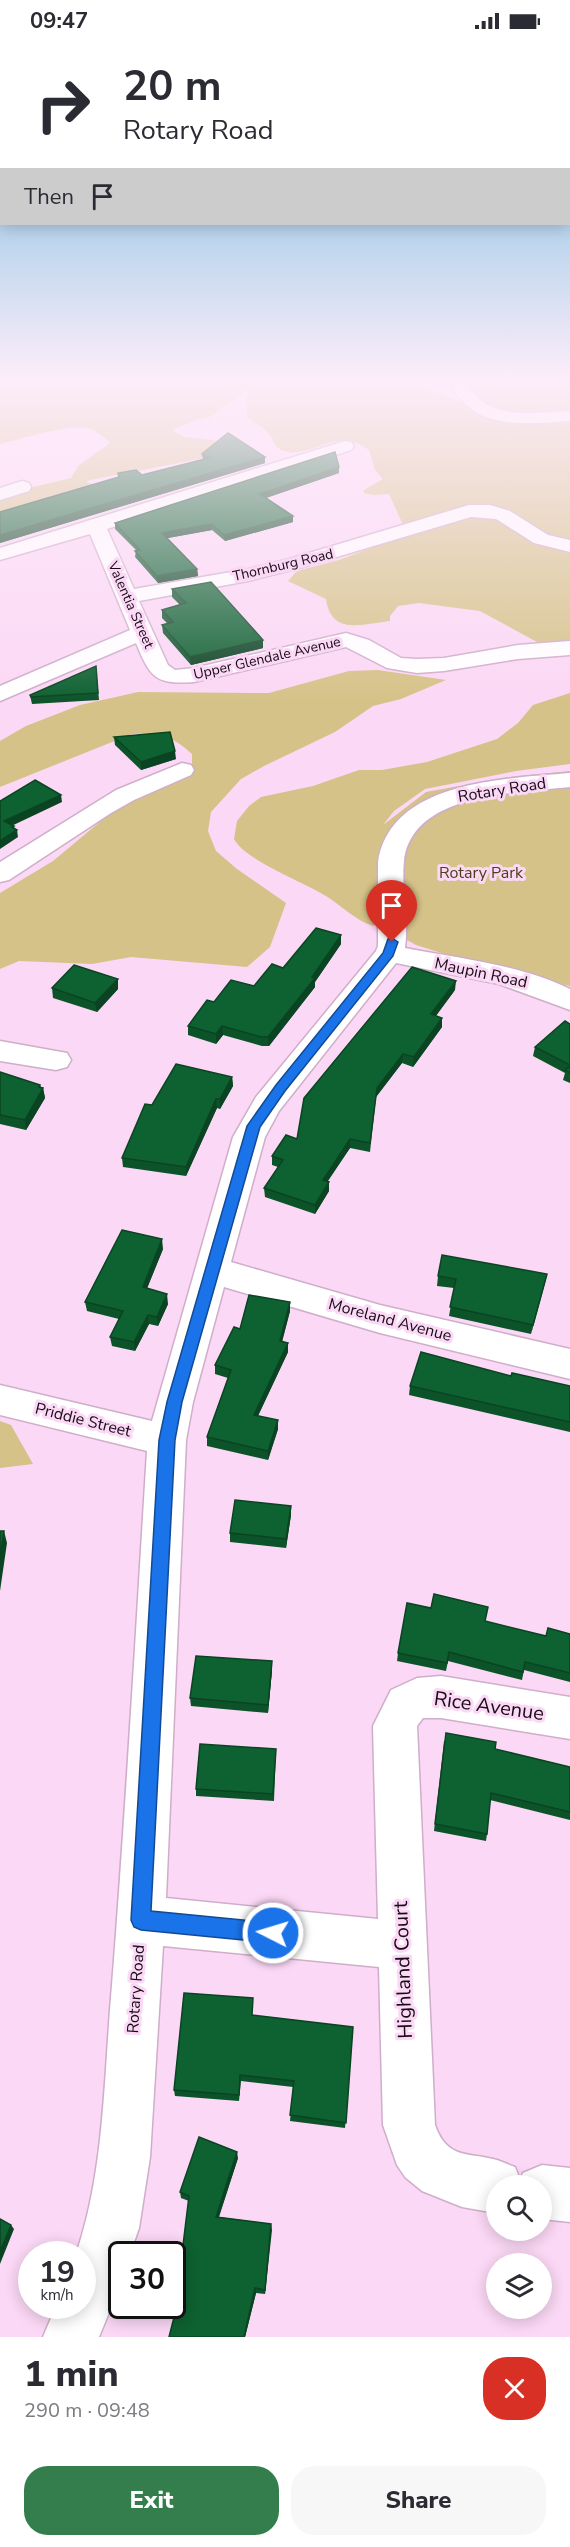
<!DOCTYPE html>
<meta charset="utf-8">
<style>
body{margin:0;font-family:"Nunito Sans",sans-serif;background:#f7f7f7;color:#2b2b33;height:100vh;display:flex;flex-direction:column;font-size:22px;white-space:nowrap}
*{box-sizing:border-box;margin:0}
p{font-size:20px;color:#7c7c81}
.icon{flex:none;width:33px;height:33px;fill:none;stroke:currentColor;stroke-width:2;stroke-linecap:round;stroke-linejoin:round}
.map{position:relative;height:2295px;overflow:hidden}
.side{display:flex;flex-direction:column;background:#fff;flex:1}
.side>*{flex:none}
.hud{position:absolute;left:0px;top:0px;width:570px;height:183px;box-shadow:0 3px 15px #0003;background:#fff;color:#2b2b33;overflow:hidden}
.buttons{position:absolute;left:486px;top:2133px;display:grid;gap:12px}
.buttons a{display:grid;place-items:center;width:66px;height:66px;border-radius:50%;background:#fff;box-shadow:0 3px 15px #0003;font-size:30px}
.speed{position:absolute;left:18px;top:2199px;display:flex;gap:12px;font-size:30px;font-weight:700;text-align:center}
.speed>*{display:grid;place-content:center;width:78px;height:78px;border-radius:50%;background:#fff;box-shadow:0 3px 15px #0003;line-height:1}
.speed small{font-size:15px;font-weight:400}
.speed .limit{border:3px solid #111;border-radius:9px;background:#fff;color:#111}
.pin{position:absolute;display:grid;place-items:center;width:51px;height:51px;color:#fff;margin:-62px -26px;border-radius:50% 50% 50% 0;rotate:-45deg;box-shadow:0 0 6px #0007}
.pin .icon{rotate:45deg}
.me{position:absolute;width:66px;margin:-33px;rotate:275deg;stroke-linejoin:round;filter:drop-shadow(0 0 4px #0008)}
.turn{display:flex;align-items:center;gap:21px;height:126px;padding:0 24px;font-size:27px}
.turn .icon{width:78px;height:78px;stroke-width:2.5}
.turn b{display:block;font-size:42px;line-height:51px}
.then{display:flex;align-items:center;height:57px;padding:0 24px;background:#0003;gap:12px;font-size:22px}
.round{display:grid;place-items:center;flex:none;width:63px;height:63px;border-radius:24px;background:#f7f7f7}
.summary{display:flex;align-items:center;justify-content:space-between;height:102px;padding:0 24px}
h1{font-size:36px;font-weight:800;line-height:45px}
.button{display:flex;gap:12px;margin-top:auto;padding:12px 24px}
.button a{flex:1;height:69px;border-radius:24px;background:#337e4c;color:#fff;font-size:24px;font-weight:800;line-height:69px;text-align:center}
.button a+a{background:#f7f7f7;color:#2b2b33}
.status{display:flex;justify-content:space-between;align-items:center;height:42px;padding:0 30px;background:#fff;direction:ltr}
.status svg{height:16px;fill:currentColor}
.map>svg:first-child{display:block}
.green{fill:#d5c288}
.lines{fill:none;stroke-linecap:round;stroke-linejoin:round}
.minor-casing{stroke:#cfaec9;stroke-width:3}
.minor{fill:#fff;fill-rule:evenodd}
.wall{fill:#0c532a}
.shaded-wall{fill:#0a4422}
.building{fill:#0e6131;stroke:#0a4422;stroke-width:1.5}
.route{fill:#1a73e8;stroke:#114b97;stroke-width:1.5}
.labels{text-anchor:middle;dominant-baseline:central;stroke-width:6;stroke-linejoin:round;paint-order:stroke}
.far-street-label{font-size:14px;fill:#170c15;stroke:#fbd8f5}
.street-label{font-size:16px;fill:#170c15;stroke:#fbd8f5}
.park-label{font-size:16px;fill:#4a3f1a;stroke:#fbd8f5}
.near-street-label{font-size:20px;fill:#170c15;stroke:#fbd8f5}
</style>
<div class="status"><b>09:47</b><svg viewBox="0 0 49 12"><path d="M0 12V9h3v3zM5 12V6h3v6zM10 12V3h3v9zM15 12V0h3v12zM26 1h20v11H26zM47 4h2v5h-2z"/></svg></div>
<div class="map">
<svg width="570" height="2295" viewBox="0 0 570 2295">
<rect width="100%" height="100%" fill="#fbd8f5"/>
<!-- green -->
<g class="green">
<path d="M0 340H409L492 372H570V501H562L515 473 458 467 404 485 389 452 374 453 364 451V448L383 437 375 428 369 408C337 383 310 417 284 409 274 406 274 399 269 392 264 385 253 381 247 375L248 347 210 375 199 377 172 388 183 395 230 400 225 412 90 438 86 440 96 443C64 454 32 460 0 470V453L71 436 78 424 110 401C104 395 95 387 86 386 64 383 23 397 0 402Z"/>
<path d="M467 340H570V367C534 369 485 378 467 340Z"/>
<path d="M485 475C516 481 538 503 570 510V600H537L480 569 419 561 398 564 390 574V579C363 582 331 594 326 557L288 539 297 529 339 518 403 494 462 476Z"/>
<path d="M378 628 446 638 401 657 373 664 335 690 264 724 241 737 211 770 208 789 216 809 237 827 286 861 270 905 247 925 131 915 92 922 19 919 0 927V851L53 819 131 754 183 731 192 722V712C171 693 160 691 132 692L0 745V699L26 684 80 663 138 650 269 651 349 629Z"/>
<path d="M570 651V722L516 729 425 747 394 769 383 783 426 750 510 735 570 729V944L492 927 416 903 375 880 374 884C357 880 341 863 326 854 304 840 246 819 234 797L237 779 249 764 261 755 313 744 359 728H382L427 720 497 697 518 681 533 663Z"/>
<polygon points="0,1379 11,1383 33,1422 0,1426"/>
</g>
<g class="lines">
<defs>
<g id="minor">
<path d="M449 340H465C487 379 531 371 570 369V379C522 382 474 389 449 340Z"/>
<path d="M345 399 351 400 354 404 351 408 107 487 134 547 248 527 289 517 469 463H490L510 469 548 493 570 498V510L534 501 496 477 471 475 303 525 248 539 139 559 168 623 175 628 194 626 346 591 369 598 401 616 417 617 444 616 518 603 570 599V613L518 617 444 629 417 631 387 626 346 605 194 640C155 643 150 635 136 601L0 659V644L130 588 90 492 0 518V506Z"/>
<polygon points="22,439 29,441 31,445 29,449 0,458 0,446"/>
<polygon points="182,721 191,723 194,728 191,733 134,758 111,771 9,838 0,840 0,820 116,748"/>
<path d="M570 731V745C518 751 412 750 404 819 401 848 409 878 405 906 461 917 518 922 570 947V968L499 942 396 921 279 1069 265 1095 231 1220 380 1263 570 1307V1337L380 1291 224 1245 193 1360 186 1398 166 1856 378 1877 373 1684 391 1648 417 1636 441 1634 570 1655V1697L441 1676H423L417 1684 435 2083C447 2118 469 2110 497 2118 503 2120 509 2123 515 2125L520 2138 523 2131 542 2123 570 2126V2180L542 2177V2144H496V2171L462 2165 422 2149 405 2135 397 2123 383 2083 379 1925 163 1904 150 2115 139 2186 130 2212H122V2239L99 2295H43L56 2264H82V2212H76C105 2128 104 2032 112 1943 126 1766 136 1587 147 1409L0 1373V1343L152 1379 233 1095 256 1055 376 909 378 904V820C391 738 505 737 570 731Z"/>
<polygon points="0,999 67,1011 71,1018 67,1025 56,1028 0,1019"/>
</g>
</defs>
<!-- minor casing -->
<use href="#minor" class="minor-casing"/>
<!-- minor -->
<use href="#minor" class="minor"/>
</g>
<!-- wall -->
<g class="wall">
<polygon points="202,412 265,415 265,421 0,501 0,470 119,435 118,431 142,433 203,418"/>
<polygon points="339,431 266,456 293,474 293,480 225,499 212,488 167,496 197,527 198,534 158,541 135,515 136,508 115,487 115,481"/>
<polygon points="172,547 263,598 263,606 191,623 163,591 162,583 168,582 162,576 162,568 180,563 172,555"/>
<polygon points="96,624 99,658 32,662 30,653"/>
<polygon points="114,695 176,717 141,728 115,703"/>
<polygon points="341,893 341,902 315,940 315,945 269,1004 262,1004 223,993 216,1002 188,993 188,984 214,960 254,944 283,926"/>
<polygon points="52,946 118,947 97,970 53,956"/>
<polygon points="455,948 436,974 442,985 413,1025 402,1021 376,1055 370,1110 350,1106 328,1139 329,1140 329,1149 315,1172 265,1155 264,1146 278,1125 272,1123 272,1114 297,1097"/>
<polygon points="570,982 570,1041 563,1038 565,1031 533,1014 535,1005"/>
<polygon points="0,1030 40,1043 41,1046 43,1046 45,1056 26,1088 0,1082"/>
<polygon points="232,1035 233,1044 220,1067 217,1066 186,1134 123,1125 122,1116 152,1063"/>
<polygon points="163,1207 147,1246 168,1262 158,1284 149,1282 135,1309 112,1304 110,1295 119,1277 87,1269 85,1260"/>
<polygon points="547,1232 531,1292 449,1274 454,1246 437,1244 438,1234"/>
<polygon points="290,1260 290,1269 282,1299 288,1301 288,1310 258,1374 278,1387 268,1418 207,1404 207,1395 228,1336 215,1332 215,1323 240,1287"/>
<polygon points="511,1334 570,1344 570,1390 409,1353 410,1344"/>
<polygon points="291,1473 286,1506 230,1500 230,1491"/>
<polygon points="431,1566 546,1594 548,1586 570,1592 570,1640 524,1628 522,1638 448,1619 446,1629 397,1619 398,1611"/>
<polygon points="272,1628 268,1671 191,1664 190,1656"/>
<polygon points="444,1699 495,1707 570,1725 570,1778 490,1758 487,1792 486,1799 434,1789"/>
<polygon points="276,1707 274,1759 196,1754 196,1747"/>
<polygon points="253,1962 252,1973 353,1985 345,2086 290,2079 293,2045 241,2039 239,2059 175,2054 174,2048"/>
<polygon points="238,2116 219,2175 271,2182 265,2252 256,2251 245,2295 169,2295 183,2241 180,2241 179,2236 189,2159 181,2156 180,2150"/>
</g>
<!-- shaded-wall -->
<g class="shaded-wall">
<polygon points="265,415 265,421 0,501 0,493"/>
<polygon points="339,425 339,431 260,458 260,452"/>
<polygon points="293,474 293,480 225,499 224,493"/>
<polygon points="212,482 212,488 163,497 162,491"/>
<polygon points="197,527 198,534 158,541 157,534"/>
<polygon points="263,598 263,606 191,623 190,615"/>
<polygon points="175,709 176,717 141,728 141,720"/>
<polygon points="61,753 62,760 5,787 4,779"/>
<polygon points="14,784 15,790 17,788 18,795 0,807 0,799"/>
<polygon points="341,893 341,902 315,940 315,945 269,1004 268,995 312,935"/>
<polygon points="118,937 118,947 97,970 95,961"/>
<polygon points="456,939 455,948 430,981 431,972"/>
<polygon points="442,976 442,985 413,1025 414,1015"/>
<polygon points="222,984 223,993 216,1002 216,992"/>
<polygon points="403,1012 402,1021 376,1055 370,1110 377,1046"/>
<polygon points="232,1035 233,1044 220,1067 220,1057"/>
<polygon points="40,1043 41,1050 43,1046 45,1056 26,1088 25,1078"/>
<polygon points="216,1057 217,1066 186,1134 186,1125"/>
<polygon points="350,1097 350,1106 322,1147 323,1138"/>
<polygon points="329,1140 329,1149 315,1172 315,1163"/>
<polygon points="162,1197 163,1207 144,1254 143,1245"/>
<polygon points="547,1232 545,1241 531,1292 533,1283"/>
<polygon points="167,1252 168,1262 158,1284 157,1275"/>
<polygon points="290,1260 290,1269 280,1308 280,1299"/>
<polygon points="148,1273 149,1282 135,1309 134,1300"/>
<polygon points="288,1301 288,1310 254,1382 254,1373"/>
<polygon points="278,1378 278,1387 268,1418 268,1409"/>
<polygon points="291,1464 291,1473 286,1506 286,1497"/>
<polygon points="4,1489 7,1501 0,1549 0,1516"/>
<polygon points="272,1619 272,1628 268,1671 268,1663"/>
<polygon points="237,2110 238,2116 217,2180 216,2175"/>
<polygon points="271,2182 272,2188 265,2252 265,2248"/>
<polygon points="11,2183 14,2187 0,2222 0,2210"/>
<polygon points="255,2246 256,2251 245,2295 244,2295"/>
</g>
<!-- building -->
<g class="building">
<polygon points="228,391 265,415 0,493 0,470 119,435 118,431 136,428 142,433 209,416 202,412"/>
<polygon points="335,410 339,425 260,452 293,474 224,493 212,482 162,491 197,527 157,534 135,509 140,508 115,481"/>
<polygon points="211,540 263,598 190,615 162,583 173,580 162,568 186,561 172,547"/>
<polygon points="96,624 98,651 31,655 30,653"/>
<polygon points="170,690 175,709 141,720 114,695"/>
<polygon points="35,738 61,753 4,779 14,784 12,785 17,788 0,799 0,759"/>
<polygon points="316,886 341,893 312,935 315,936 268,995 261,995 222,984 216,992 188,984 207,958 214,960 231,938 254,944 272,922 283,926"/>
<polygon points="74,923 118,937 95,961 52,946"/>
<polygon points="412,925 456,939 431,972 442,976 414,1015 403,1012 377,1046 370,1101 350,1097 323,1138 329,1140 315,1163 264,1146 283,1118 272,1114 286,1093 297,1097 304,1056"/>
<polygon points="565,979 570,982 570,1023 535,1005"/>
<polygon points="176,1022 232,1035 220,1057 216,1057 186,1125 122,1116 145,1062 152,1063"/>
<polygon points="570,1024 570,1031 565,1028"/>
<polygon points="0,1030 40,1043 39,1045 43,1046 25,1078 0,1073"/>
<polygon points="122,1188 162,1197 143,1245 167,1252 157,1275 148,1273 134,1300 110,1295 123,1269 85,1260"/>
<polygon points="442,1213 547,1232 533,1283 450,1265 456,1237 438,1234"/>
<polygon points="249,1253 290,1260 280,1299 288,1301 254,1373 278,1378 268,1409 207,1395 231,1328 215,1323 234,1285 240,1287"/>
<polygon points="421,1310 511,1334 512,1331 570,1344 570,1380 410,1344"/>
<polygon points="235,1458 291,1464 286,1497 230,1491"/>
<polygon points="0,1489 4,1489 0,1516"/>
<polygon points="434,1552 488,1565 485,1579 546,1594 548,1586 570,1592 570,1631 525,1620 523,1630 449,1610 447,1621 398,1611 407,1561 431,1566"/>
<polygon points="196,1614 272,1619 268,1663 190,1656"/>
<polygon points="446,1691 496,1700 495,1707 570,1725 570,1770 491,1751 487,1792 435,1782"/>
<polygon points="200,1702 276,1707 273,1752 196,1747"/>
<polygon points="184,1951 253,1956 252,1973 353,1985 346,2081 290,2073 294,2039 240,2033 239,2053 174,2048"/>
<polygon points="199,2095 237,2110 216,2175 271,2182 265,2248 255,2246 244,2295 169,2295 184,2236 179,2236 189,2154 180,2150"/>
<polygon points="0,2177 11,2183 0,2210"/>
</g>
<!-- sky -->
<linearGradient id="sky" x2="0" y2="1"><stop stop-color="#63b5dc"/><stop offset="0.51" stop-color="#fdedfa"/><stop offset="1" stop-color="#fdedfa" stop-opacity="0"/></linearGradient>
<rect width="570" height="661" fill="url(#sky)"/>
<!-- route -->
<polygon class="route" points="392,896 398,900 393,914 285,1049 260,1085 182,1360 175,1398 151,1869 273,1881 280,1884 283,1891 280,1898 273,1901 141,1888 134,1885 131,1878 159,1398 167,1360 247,1084 276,1043 383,911 388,897"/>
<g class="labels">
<!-- far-street labels -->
<g class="far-street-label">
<text transform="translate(283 523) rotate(-13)">Thornburg Road</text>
<text transform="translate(131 563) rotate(66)">Valentia Street</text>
<text transform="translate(267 616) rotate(-13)">Upper Glendale Avenue</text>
</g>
<!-- street labels -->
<g class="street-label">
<text transform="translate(502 748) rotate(-9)">Rotary Road</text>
<text transform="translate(481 931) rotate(12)">Maupin Road</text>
<text transform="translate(390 1278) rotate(15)">Moreland Avenue</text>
<text transform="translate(83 1378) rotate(14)">Priddie Street</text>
<text transform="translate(136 1947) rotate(-86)">Rotary Road</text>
</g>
<!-- park labels -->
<g class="park-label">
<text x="481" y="831">Rotary Park</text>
</g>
<!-- near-street labels -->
<g class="near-street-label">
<text transform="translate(489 1664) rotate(8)">Rice Avenue</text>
<text transform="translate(403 1928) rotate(-92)">Highland Court</text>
</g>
</g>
</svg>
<div class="buttons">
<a><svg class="icon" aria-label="search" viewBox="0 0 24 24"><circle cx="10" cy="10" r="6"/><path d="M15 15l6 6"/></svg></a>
<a><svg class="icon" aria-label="layers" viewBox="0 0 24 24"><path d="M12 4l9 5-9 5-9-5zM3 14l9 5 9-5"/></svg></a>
</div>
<div class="speed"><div>19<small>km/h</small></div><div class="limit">30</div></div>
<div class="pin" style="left:392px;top:900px;background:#d93025"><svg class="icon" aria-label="arrive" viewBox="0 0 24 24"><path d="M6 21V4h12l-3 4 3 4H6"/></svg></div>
<svg class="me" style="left:273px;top:1891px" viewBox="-20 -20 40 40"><circle r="17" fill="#1a73e8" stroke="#fff" stroke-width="3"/><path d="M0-11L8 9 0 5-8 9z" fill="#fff"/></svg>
<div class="hud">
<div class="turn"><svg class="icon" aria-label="right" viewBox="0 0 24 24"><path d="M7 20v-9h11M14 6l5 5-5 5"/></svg><div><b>20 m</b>Rotary Road</div></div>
<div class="then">Then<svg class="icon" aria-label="arrive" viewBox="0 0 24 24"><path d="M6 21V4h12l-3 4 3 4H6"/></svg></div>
</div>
</div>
<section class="side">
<div class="summary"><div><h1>1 min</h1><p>290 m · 09:48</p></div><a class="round" style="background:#d93025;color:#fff"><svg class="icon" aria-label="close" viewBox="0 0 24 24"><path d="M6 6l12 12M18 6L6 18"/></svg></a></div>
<div class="button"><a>Exit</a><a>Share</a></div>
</section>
